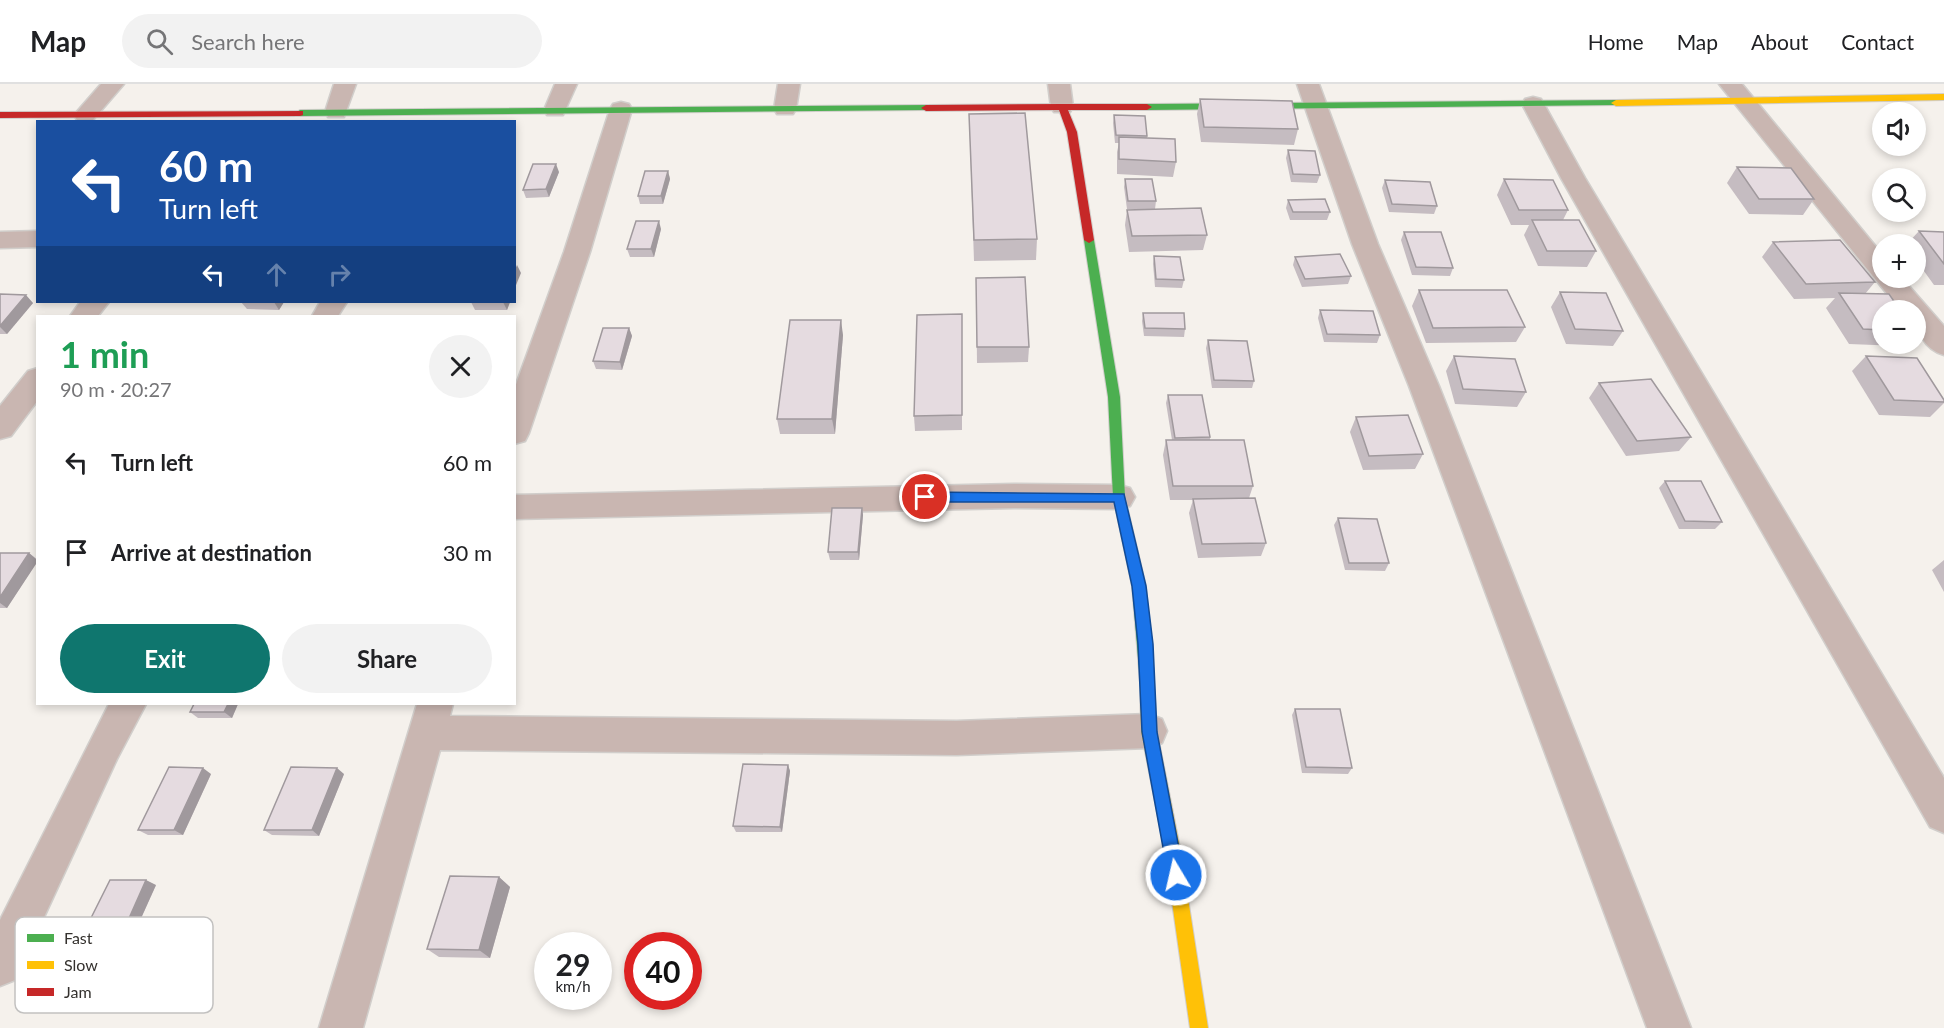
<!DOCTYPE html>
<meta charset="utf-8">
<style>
body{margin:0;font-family:Lato,sans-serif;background:#f2f2f2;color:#202124;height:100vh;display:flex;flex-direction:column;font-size:22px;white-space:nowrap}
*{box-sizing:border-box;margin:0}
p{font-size:20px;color:#757577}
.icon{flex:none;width:33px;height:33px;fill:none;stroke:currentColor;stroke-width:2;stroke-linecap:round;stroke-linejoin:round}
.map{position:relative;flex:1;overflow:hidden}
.drawer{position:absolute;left:36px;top:231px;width:480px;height:390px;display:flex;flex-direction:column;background:#fff;border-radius:0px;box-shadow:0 3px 9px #0003}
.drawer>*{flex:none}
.hud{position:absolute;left:36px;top:36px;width:480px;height:183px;border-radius:0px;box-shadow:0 3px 9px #0003;background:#1a4fa0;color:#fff;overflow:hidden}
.fabs{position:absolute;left:1872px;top:18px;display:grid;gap:12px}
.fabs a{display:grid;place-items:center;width:54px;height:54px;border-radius:50%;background:#fff;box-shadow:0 3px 9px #0003;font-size:30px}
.speed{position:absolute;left:534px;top:848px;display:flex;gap:12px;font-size:30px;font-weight:700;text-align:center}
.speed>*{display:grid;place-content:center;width:78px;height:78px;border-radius:50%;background:#fff;box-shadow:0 3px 9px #0003;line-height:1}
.speed small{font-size:15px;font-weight:400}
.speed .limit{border:9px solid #d22;background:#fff;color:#111}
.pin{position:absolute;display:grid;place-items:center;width:51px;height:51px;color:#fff;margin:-26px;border:3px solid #fff;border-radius:50%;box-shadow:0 2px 6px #0007}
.me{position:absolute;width:66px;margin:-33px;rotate:351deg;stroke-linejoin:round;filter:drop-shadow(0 0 4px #0008)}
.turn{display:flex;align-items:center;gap:21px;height:126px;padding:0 24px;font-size:27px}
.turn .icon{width:78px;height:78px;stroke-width:2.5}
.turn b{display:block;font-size:42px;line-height:51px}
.lanes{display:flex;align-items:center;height:57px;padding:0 24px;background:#0003;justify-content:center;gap:30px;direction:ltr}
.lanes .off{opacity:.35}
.round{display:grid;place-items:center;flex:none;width:63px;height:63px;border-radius:32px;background:#f2f2f2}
.overview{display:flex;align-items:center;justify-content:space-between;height:102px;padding:0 24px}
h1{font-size:36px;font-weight:700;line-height:45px;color:#1e9e55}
.button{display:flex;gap:12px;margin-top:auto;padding:12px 24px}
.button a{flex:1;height:69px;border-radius:36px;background:#0f766e;color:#fff;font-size:24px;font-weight:700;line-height:69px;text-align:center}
.button a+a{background:#f2f2f2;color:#202124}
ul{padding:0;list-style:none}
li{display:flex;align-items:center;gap:18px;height:90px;padding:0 24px}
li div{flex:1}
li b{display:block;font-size:22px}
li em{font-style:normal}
header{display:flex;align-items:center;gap:36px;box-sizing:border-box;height:84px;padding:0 30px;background:#fff;border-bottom:2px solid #e0e0e0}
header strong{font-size:28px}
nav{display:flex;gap:33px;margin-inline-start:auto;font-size:21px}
.search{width:420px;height:54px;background:#f2f2f2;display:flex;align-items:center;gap:15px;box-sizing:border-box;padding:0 21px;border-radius:33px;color:#757577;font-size:22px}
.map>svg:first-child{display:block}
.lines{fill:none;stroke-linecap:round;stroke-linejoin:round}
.street-casing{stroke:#d1cecb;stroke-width:3}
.fast-casing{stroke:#d1cecb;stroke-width:2}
.slow-casing{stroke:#d1cecb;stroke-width:2}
.jam-casing{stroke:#d1cecb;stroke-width:2}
.street{fill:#c9b6b1;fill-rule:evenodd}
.fast{fill:#4caf50;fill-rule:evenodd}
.slow{fill:#ffc107;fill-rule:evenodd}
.jam{fill:#c62828;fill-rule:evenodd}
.wall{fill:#c5bcc1}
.shaded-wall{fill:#a0999d}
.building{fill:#e5dbe0;stroke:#a0999d;stroke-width:1.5}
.route{fill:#1a73e8;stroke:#114b97;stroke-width:1.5}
.key{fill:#fff;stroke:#c2c1c0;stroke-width:1.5}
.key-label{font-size:16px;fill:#34312e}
</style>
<header>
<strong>Map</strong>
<div class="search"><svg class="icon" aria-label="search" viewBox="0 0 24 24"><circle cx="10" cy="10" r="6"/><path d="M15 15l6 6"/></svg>Search here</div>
<nav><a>Home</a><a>Map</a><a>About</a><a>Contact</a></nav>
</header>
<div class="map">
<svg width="1944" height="944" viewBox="0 0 1944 944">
<rect width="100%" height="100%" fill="#f5f1ec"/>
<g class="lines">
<defs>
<g id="street">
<polygon points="101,0 124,0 93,36 77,36 74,31"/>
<polygon points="334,0 356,0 344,33 328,33 325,28"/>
<polygon points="555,0 577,0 563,31 547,31 544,26"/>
<polygon points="778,0 800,0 796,25 793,30 777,30 774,25"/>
<polygon points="1048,0 1070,0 1073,23 1070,28 1054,28 1051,23"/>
<polygon points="1297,0 1319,0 1378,160 1439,302 1691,944 1647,944 1409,302 1352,160"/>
<path d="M1719 0H1742L1882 170V194H1902L1944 242V271C1923 265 1916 246 1916 226H1900Z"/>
<polygon points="1533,13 1541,15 1544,20 1585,94 1944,694 1944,749 1930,743 1561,94 1522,20 1525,15"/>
<polygon points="621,18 629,20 632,25 590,168 529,349 525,357 514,360 514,306 564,168 610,25 613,20"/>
<polygon points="38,147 38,163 0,164 0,148"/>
<polygon points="80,218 109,218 98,232 70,232"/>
<polygon points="320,218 347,218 338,232 312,232"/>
<polygon points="38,284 38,316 11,352 0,355 0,322 28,287"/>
<polygon points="1014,400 1119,401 1130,404 1135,413 1130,422 1119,425 1014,424 514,435 514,411"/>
<polygon points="109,620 146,620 117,675 15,896 0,902 0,836"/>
<polygon points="417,620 453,620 450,632 957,637 1149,630 1162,635 1167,647 1162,659 1149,664 957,671 440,666 363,944 319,944"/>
</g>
<g id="fast">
<polygon points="1616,16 1619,17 1619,21 1147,26 1142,23 1147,20"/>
<polygon points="926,21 931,24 929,26 300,32 295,29 300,26"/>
<polygon points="1089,153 1094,156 1120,313 1125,413 1146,502 1154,598 1152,603 1147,604 1142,603 1140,598 1132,502 1113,413 1108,313 1084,156"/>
</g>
<g id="slow">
<polygon points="1944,10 1944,16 1616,22 1611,19 1616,16"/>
<polygon points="1147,592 1152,593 1154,598 1157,647 1181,769 1208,944 1190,944 1165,769 1141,647 1140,598 1142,593"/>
</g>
<g id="jam">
<polygon points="1062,20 1147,20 1152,23 1147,26 1068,26 1077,48 1094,156 1089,159 1084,156 1067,48 1059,26 926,27 921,24 926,21"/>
<polygon points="303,27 303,31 300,32 0,34 0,28"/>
</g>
</defs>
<!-- street casing -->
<use href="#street" class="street-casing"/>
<!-- fast casing -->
<use href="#fast" class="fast-casing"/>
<!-- slow casing -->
<use href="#slow" class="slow-casing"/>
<!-- jam casing -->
<use href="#jam" class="jam-casing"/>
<!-- street -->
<use href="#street" class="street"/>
<!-- fast -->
<use href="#fast" class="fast"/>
<!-- slow -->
<use href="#slow" class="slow"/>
<!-- jam -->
<use href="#jam" class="jam"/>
</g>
<!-- wall -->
<g class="wall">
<polygon points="1200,15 1298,45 1294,61 1201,58 1197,30"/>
<polygon points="969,30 1037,155 1036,176 974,177"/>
<polygon points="1114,31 1147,52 1147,54 1176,78 1173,93 1117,90 1117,68 1119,59 1115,59 1113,39"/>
<polygon points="1288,66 1320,91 1317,99 1291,98 1286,74"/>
<polygon points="1737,83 1814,115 1803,131 1749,130 1727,99"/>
<polygon points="668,87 670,95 663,120 640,120 638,112"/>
<polygon points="559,88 549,113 526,114 523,106"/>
<polygon points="1125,95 1156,117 1155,125 1127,125 1124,103"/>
<polygon points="1504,95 1568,126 1563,136 1596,167 1587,183 1538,182 1524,151 1529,141 1511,141 1497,111"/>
<polygon points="1385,96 1437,122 1434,130 1389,128 1382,104"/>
<polygon points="1288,116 1330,128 1327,136 1290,136 1286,124"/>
<polygon points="1127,126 1207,151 1203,166 1129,168 1125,141"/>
<polygon points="661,145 654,173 630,173 627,165"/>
<polygon points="1919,147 1944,148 1944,201 1934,201 1916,176 1916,160 1907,160"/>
<polygon points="1404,148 1453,184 1450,192 1412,191 1401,156"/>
<polygon points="1773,158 1875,198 1865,210 1882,226 1882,260 1902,260 1900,262 1849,260 1826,224 1835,214 1794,215 1762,173"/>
<polygon points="1154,172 1184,196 1182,204 1155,203 1153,180"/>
<polygon points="1295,173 1351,192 1348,200 1302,203 1293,181"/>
<polygon points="976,194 1029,263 1028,278 977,279"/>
<polygon points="1419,206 1525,243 1516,258 1426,259 1412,222"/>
<polygon points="1560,208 1623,247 1613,262 1566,260 1551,223"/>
<polygon points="0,210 33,219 7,250 0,250"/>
<polygon points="241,218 284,218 279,226 247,225"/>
<polygon points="471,218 510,218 507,226 475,226"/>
<polygon points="1320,226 1380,251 1377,259 1324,258 1318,234"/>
<polygon points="1143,229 1185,245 1184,253 1144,252 1142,237"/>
<polygon points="962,230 962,346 915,347 914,332"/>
<polygon points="629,244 632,252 622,286 596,285 593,277"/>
<polygon points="843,251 835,350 780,350 777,335"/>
<polygon points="1208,256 1254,297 1252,304 1212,304 1206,264"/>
<polygon points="1454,272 1526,308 1517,323 1455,320 1446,287"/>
<polygon points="1866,272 1944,316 1944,319 1930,333 1879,331 1852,287"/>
<polygon points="1599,299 1691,353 1679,367 1626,372 1589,314"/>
<polygon points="1168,311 1210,353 1210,356 1253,402 1249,414 1266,459 1261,472 1198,474 1189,429 1193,416 1170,416 1163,371 1166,356 1172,356 1166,319"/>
<polygon points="1356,333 1423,370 1415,385 1363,386 1350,348"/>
<polygon points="1665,397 1722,438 1715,445 1679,445 1659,404"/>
<polygon points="862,424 863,431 859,476 830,476 828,468"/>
<polygon points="1338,434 1389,479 1385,487 1345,486 1334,441"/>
<polygon points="0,469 29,469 38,476 7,524 0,524"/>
<polygon points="1944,476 1944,508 1932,486"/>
<polygon points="194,620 238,620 232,634 198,634 190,628"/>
<polygon points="1295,625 1352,684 1348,690 1302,689 1292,631"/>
<polygon points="788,681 790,687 782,748 736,748 733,742"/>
<polygon points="211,690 183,751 148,751 138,746"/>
<polygon points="344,690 319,752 272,751 264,746"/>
<polygon points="499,793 510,803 490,874 439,873 427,865"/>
<polygon points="156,801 124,872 85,872 74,868"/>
</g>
<!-- shaded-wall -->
<g class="shaded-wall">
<polygon points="556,80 559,88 549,113 546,105"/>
<polygon points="668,87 670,95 663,120 661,112"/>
<polygon points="659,137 661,145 654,173 651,165"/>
<polygon points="517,181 521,189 514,206 514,188"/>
<polygon points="26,211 33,219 7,250 0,243 0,242"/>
<polygon points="274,218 284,218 279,226"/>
<polygon points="503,218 510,218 507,226"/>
<polygon points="841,236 843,251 835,350 832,335"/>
<polygon points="629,244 632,252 622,286 620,278"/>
<polygon points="862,424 863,431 859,476 858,468"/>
<polygon points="29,469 38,477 7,524 0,519 0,513"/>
<polygon points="228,620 238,620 232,634 224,628"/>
<polygon points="788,681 790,687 782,748 780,743"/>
<polygon points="203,684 211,690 183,751 174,746"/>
<polygon points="337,684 344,690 319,752 312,746"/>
<polygon points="499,793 510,803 490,874 479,866"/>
<polygon points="146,796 156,801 124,872 114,868"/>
</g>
<!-- building -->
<g class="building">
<polygon points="1200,15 1292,17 1298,45 1204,43"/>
<polygon points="1025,29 1037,155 974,156 969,30"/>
<polygon points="1114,31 1145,32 1147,52 1116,51"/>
<polygon points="1119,53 1175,55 1176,78 1119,75"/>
<polygon points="1288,66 1315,67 1320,91 1293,90"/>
<polygon points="533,80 556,80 546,105 523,106"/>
<polygon points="1737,83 1791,84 1814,115 1759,115"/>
<polygon points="645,87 668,87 661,112 638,112"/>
<polygon points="1125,95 1152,95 1156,117 1128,117"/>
<polygon points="1504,95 1553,96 1568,126 1519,126"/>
<polygon points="1385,96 1430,98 1437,122 1392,120"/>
<polygon points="1325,115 1330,128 1293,128 1288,116"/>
<polygon points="1201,124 1207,151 1132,152 1127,126"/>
<polygon points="1532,136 1579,136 1596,167 1547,167"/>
<polygon points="636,137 659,137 651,165 627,165"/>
<polygon points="1919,147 1944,148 1944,180"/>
<polygon points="1404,148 1441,148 1453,184 1416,183"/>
<polygon points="1840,156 1875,198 1806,200 1773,158"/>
<polygon points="1340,170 1351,192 1305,195 1295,173"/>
<polygon points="1154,172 1180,173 1184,196 1156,195"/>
<polygon points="1025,193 1029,263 977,263 976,194"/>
<polygon points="1419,206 1507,206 1525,243 1433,244"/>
<polygon points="1560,208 1606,209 1623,247 1575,245"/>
<polygon points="1839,209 1889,210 1900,226 1882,226 1882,246 1863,245"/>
<polygon points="0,210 26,211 0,242"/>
<polygon points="1320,226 1373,227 1380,251 1327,250"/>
<polygon points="1143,229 1184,229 1185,245 1145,244"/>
<polygon points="962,230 962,331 914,332 917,231"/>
<polygon points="790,236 841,236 832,335 777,335"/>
<polygon points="603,244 629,244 620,278 593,277"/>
<polygon points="1208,256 1247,257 1254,297 1214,296"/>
<polygon points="1454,272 1515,275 1526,308 1463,305"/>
<polygon points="1866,272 1917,274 1944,316 1944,318 1894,316"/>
<polygon points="1651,295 1691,353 1637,357 1599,299"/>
<polygon points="1168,311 1202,311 1210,353 1175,354"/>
<polygon points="1408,331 1423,370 1369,372 1356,333"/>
<polygon points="1166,356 1244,356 1253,402 1173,402"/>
<polygon points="1665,397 1701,397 1722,438 1685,437"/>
<polygon points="1255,414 1266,459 1202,460 1193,415"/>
<polygon points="832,424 862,424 858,468 828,468"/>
<polygon points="1338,434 1377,435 1389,479 1349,479"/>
<polygon points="0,469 29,469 0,513"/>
<polygon points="194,620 228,620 224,628 190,628"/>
<polygon points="1295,625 1340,625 1352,684 1306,683"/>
<polygon points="743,680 788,681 780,743 733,742"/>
<polygon points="169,683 203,684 174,746 138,746"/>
<polygon points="291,683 337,684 312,746 264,746"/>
<polygon points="450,792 499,793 479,866 427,865"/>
<polygon points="110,796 146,796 114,868 74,868"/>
</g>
<!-- route -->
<polygon class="route" points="925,408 1124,410 1146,502 1153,560 1157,648 1184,791 1182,797 1176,799 1170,797 1168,791 1142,648 1138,560 1132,502 1114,418 925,418 919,413"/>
<!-- legend -->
<rect x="15" y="833" width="198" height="96" rx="9" class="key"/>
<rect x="27" y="850" width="27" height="8" fill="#4caf50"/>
<rect x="27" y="877" width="27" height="8" fill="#ffc107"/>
<rect x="27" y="904" width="27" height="8" fill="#c62828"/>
<g class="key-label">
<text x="64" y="860">Fast</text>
<text x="64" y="887">Slow</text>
<text x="64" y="914">Jam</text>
</g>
</svg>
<div class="fabs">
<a><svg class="icon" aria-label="sound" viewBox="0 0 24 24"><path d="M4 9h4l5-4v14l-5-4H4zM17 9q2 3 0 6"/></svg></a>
<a><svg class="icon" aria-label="search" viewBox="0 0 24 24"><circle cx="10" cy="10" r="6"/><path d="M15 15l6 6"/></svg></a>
<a>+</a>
<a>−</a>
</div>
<div class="speed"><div>29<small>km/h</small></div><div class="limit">40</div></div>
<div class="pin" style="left:925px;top:413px;background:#d93025"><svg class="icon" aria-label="arrive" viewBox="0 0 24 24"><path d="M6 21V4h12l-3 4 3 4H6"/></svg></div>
<svg class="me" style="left:1176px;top:791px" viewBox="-20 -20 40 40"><circle r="17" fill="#1a73e8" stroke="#fff" stroke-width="3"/><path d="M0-11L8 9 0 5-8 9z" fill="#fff"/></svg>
<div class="hud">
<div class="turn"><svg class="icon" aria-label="left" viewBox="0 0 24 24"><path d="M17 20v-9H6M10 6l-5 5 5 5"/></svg><div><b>60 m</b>Turn left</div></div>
<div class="lanes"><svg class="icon" aria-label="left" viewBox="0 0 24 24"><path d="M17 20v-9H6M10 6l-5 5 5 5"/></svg><svg class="icon off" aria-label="ahead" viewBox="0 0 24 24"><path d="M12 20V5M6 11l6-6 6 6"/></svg><svg class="icon off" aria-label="right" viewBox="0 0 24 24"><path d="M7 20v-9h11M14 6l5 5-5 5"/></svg></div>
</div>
<section class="drawer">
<div class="overview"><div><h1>1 min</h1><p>90 m · 20:27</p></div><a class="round"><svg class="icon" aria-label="close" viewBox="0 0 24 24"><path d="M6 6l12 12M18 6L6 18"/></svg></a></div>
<ul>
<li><svg class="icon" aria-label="left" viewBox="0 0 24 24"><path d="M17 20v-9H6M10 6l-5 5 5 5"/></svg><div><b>Turn left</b></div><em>60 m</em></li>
<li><svg class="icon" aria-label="arrive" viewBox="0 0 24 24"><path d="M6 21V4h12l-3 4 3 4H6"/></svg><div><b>Arrive at destination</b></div><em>30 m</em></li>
</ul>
<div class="button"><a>Exit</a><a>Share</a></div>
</section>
</div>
